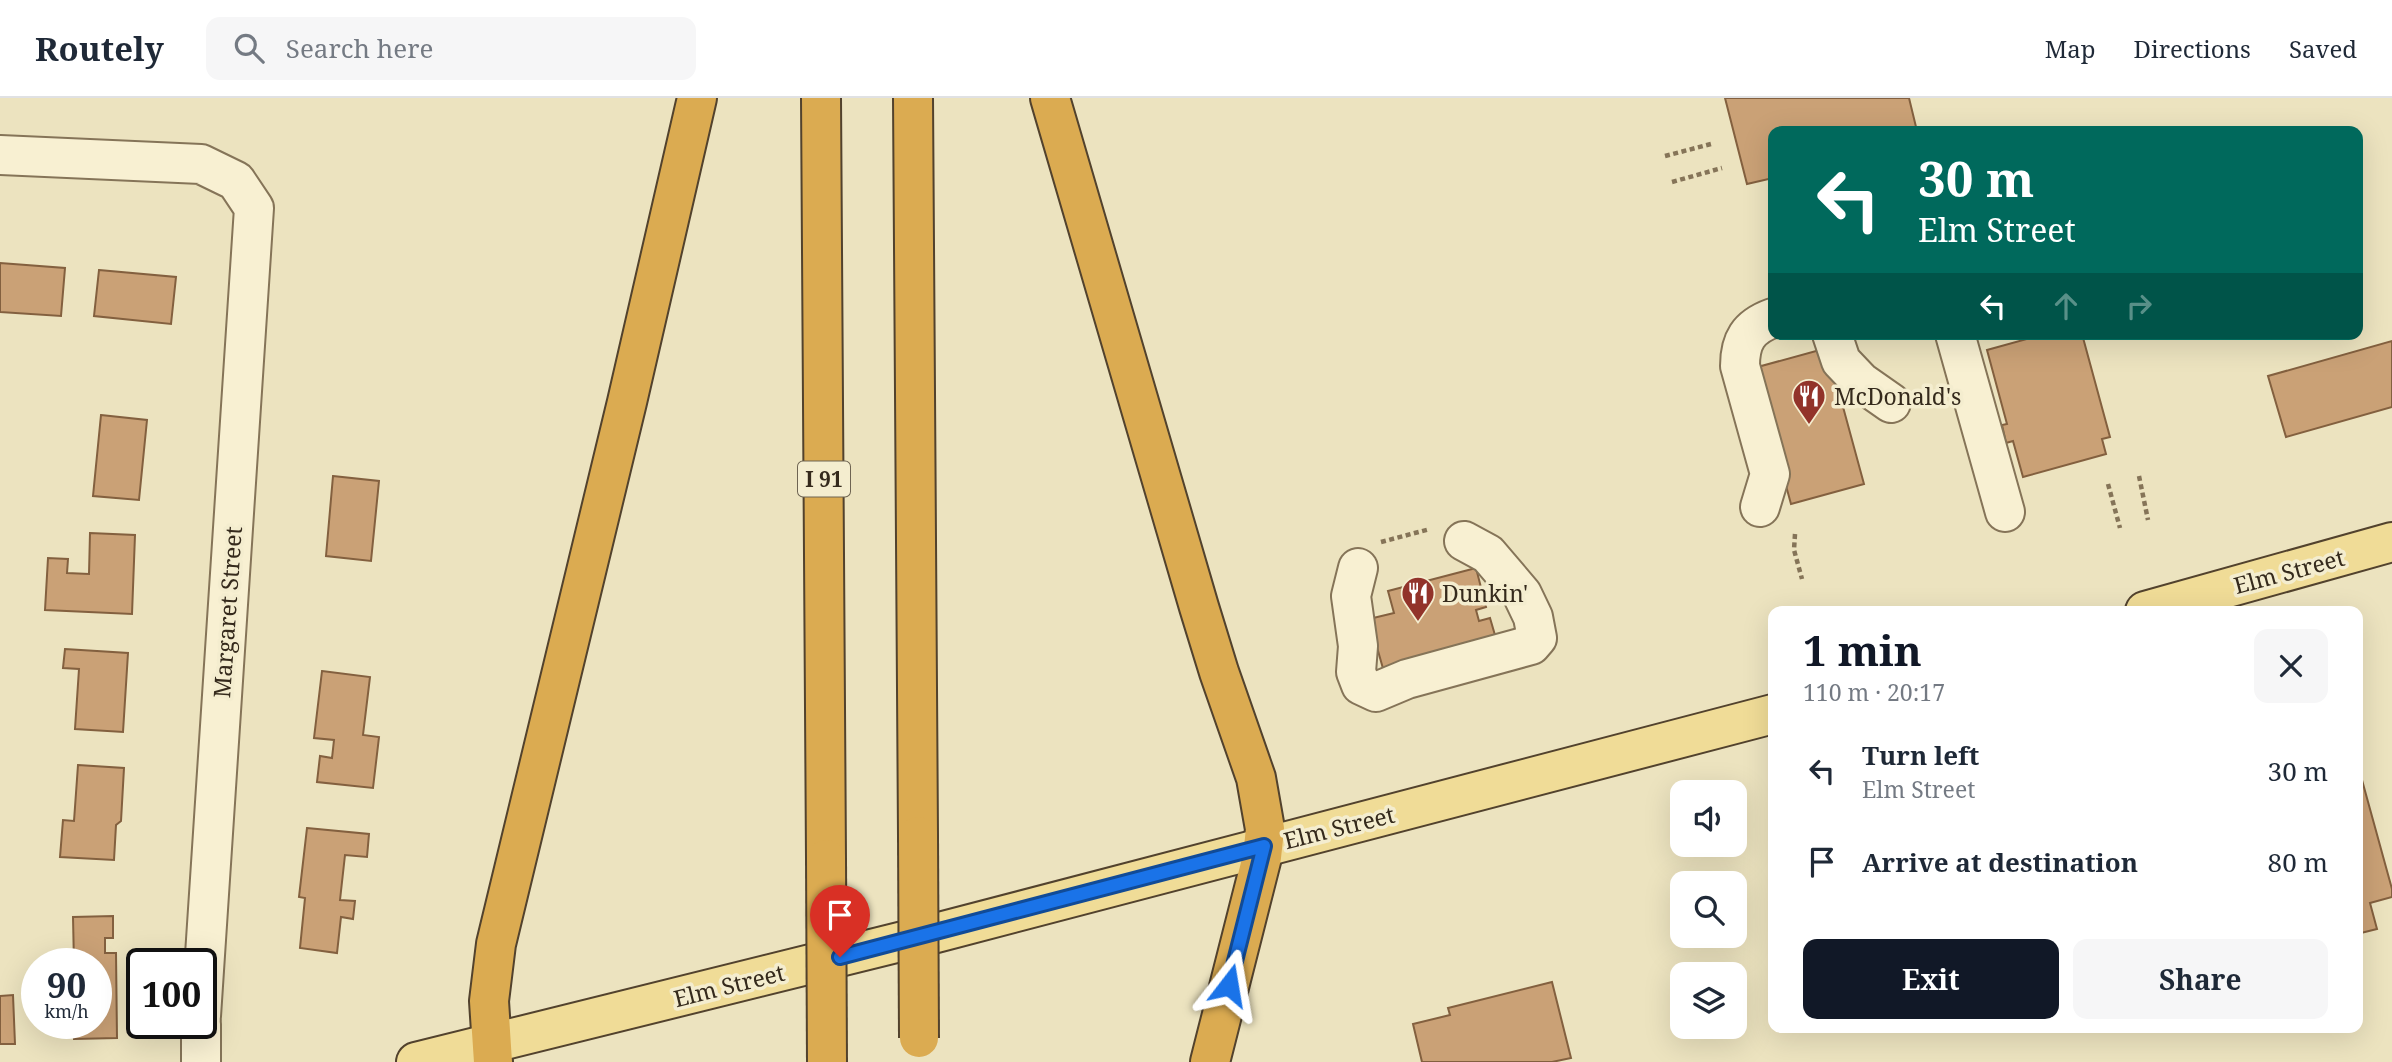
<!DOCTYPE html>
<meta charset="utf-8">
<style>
body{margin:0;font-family:"Noto Serif",serif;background:#f6f6f7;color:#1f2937;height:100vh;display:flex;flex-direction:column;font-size:26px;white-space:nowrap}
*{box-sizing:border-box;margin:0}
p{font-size:23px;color:#747a83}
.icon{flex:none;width:38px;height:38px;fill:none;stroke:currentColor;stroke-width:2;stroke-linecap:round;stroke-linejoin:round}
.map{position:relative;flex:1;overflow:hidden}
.details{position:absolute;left:1768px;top:508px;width:595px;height:427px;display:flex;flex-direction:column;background:#fff;border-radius:14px;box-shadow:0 7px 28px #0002}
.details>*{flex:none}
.hud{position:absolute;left:1768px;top:28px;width:595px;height:214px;border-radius:14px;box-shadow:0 7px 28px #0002;background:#00695c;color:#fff;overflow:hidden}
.tools{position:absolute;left:1670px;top:682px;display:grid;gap:14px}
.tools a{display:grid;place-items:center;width:77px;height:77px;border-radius:14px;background:#fff;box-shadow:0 7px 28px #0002;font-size:35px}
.speed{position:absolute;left:21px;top:850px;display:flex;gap:14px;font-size:35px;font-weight:700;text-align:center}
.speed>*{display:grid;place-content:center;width:91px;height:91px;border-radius:50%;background:#fff;box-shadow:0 7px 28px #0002;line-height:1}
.speed small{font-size:18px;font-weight:400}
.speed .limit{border:4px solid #111;border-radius:10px;background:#fff;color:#111}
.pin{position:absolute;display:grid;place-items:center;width:60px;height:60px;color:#fff;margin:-72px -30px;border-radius:50% 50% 50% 0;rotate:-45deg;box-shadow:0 0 7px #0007}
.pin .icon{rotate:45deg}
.me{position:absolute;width:77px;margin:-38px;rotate:14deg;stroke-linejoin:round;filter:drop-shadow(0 0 5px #0008)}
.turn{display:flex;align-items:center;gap:24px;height:147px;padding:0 35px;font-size:32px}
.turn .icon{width:91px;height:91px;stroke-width:2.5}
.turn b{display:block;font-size:49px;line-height:60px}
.lanes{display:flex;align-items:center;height:66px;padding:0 35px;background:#0003;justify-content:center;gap:35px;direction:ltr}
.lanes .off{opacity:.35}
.round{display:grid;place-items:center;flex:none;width:74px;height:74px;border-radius:14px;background:#f6f6f7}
.overview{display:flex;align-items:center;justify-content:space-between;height:119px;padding:0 35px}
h1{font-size:42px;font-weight:700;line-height:52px;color:#111827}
.cta{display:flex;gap:14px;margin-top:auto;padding:14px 35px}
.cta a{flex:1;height:80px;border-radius:14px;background:#111827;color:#fff;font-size:28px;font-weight:700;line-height:80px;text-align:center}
.cta a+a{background:#f6f6f7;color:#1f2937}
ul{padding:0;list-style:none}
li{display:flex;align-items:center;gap:21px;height:91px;padding:0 35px}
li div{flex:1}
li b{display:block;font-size:26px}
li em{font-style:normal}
header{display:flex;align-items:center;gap:42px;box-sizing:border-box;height:98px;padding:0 35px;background:#fff;border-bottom:2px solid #e0e1e3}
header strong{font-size:33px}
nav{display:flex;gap:38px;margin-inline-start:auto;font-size:24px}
.search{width:490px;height:63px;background:#f6f6f7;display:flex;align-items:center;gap:18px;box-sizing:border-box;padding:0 24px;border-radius:14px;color:#747a83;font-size:26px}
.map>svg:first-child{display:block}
.building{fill:#caa176;stroke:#83603f;stroke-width:2}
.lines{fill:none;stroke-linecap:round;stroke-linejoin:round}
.minor-casing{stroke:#857458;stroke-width:42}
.major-casing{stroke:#52422d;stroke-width:42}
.highway-casing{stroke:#52422d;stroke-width:42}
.path{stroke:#857458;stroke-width:4.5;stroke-dasharray:5 3.5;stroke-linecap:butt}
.minor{stroke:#f8f0d2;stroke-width:38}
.major{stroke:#f0dc97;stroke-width:38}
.highway{stroke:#dbab51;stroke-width:38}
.highway-bridge-casing{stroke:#52422d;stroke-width:42;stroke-linecap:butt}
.highway-bridge{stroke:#dbab51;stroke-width:38}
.route-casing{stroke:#114b97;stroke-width:18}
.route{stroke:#1a73e8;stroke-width:12}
.labels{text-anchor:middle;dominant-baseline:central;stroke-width:7;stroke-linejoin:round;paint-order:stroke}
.shield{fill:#f4edcf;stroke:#6e6452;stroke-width:2}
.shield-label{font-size:21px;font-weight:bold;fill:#352a1c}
.poi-label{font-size:23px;fill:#352a1c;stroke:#f4edcf;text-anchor:start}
.street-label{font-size:23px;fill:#352a1c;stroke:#f4edcf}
</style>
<header>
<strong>Routely</strong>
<div class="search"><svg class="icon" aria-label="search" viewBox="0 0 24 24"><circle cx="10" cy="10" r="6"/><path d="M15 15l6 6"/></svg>Search here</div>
<nav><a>Map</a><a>Directions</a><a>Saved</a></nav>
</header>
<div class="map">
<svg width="2392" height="964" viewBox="0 0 2392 964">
<rect width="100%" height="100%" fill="#ece3bf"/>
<!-- building -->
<g class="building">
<polygon points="1725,0 1909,0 1917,33 1773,33 1773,80 1747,86"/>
<polygon points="0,165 65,170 61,218 0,214"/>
<polygon points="99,172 176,179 171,226 94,218"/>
<polygon points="2045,236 2082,236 2110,339 2102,341 2106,356 2023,379 2013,343 2006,345 2002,327 2007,326 1987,252"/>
<polygon points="2392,243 2392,309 2286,339 2268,278"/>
<polygon points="1827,250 1864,386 1791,406 1754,270"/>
<polygon points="101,317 147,322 139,402 93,398"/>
<polygon points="333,378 379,383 371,463 326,458"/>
<polygon points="90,435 135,437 132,516 45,512 48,460 68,461 67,475 89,476"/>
<polygon points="1476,470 1486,509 1476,512 1479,523 1490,520 1497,544 1384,574 1369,521 1394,515 1388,493"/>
<polygon points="65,551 128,555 123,634 75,631 79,571 63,570"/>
<polygon points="322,573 370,579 363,637 379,639 373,690 317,684 320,658 332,660 334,642 314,640"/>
<polygon points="78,667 124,670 121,723 116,727 114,762 60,759 63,722 74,723"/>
<polygon points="2362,682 2392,791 2392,799 2370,805 2377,831 2357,836 2357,683"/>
<polygon points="307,730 369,736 367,759 345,757 340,802 355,803 353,821 341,819 337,855 300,850 305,800 299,799"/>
<polygon points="113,818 113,840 105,840 105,855 116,855 117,940 74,941 74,926 96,926 96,866 74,866 73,819"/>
<polygon points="1552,884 1571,960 1552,964 1422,964 1413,926 1450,917 1448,910"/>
<polygon points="13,897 15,946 0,946 0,898"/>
</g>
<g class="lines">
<defs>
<g id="minor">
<polyline points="0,57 201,66 236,83 254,110 201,918"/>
<polyline points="1832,236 1841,263 1861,284 1891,305"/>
<polyline points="1955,236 2005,414"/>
<path d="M1760 409 1770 376 1740 268C1740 243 1748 229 1773 220"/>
<polyline points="1358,470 1351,498 1358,548 1356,574 1361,587 1376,594 1407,581 1531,547 1537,540 1533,519 1522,496 1488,456 1464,443"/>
<polyline points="201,926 201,964"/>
</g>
<g id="major">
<polyline points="2145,513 2392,444"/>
<polyline points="416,964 936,835 1773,616"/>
</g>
<g id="highway">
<polyline points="821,0 826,761"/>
<polyline points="913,0 918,738"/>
<polyline points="1050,0 1199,509 1219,574 1256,680 1265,731 1262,759 1210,964"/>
<polyline points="493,964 489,903 496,846 627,304 697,0"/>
</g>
</defs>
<!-- minor casing -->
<use href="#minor" class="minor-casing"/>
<!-- major casing -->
<use href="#major" class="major-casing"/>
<!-- highway casing -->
<use href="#highway" class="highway-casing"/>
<!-- path -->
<g class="path">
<polyline points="1665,58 1711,46"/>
<polyline points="1672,84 1722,70"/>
<polyline points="2139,378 2148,422"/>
<polyline points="2108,386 2120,430"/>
<polyline points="1795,436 1794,452 1802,481"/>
<polyline points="1381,444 1430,431"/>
</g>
<!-- minor -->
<use href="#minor" class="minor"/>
<!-- major -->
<use href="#major" class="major"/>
<!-- highway -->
<use href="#highway" class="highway"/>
<defs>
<g id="highway-bridge">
<polyline points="918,738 919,940"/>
<polyline points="826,761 827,964"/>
</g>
</defs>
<!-- highway-bridge casing -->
<use href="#highway-bridge" class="highway-bridge-casing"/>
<!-- highway-bridge -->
<use href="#highway-bridge" class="highway-bridge"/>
</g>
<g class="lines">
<defs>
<polyline id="route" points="840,859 1264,748 1229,887"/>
</defs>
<!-- route casing -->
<use href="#route" class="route-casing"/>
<!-- route -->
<use href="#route" class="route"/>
</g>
<!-- icons -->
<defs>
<symbol id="restaurant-pin" viewBox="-11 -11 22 30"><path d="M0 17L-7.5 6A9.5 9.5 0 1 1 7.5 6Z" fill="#92332a" stroke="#f4edcf"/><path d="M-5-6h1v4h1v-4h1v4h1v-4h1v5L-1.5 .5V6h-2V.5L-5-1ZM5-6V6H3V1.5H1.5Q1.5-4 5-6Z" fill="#fff"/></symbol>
</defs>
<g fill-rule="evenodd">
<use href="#restaurant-pin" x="1790" y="279" width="38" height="52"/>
<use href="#restaurant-pin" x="1399" y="476" width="38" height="52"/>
</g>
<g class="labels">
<!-- shield labels -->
<rect class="shield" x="798" y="363.5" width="52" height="35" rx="5"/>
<g class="shield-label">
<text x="824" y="381">I 91</text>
</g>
<!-- poi labels -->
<g class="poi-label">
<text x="1834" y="298">McDonald's</text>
<text x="1442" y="495">Dunkin'</text>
</g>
<!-- street labels -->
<g class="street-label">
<text transform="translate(2289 473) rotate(-15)">Elm Street</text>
<text transform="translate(227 514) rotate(-86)">Margaret Street</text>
<text transform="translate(1339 729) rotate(-14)">Elm Street</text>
<text transform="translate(729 887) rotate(-14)">Elm Street</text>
</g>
</g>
</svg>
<div class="tools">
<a><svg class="icon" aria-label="sound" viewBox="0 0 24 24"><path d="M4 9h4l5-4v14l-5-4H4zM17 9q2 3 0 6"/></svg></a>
<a><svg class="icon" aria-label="search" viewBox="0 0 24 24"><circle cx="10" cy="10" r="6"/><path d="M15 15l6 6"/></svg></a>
<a><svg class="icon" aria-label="layers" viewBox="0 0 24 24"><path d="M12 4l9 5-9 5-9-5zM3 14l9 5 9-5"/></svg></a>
</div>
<div class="speed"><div>90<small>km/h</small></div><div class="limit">100</div></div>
<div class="pin" style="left:840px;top:859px;background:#d93025"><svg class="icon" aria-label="arrive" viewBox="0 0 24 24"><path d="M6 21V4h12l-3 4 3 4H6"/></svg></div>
<svg class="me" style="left:1229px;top:887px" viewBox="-20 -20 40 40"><path d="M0-17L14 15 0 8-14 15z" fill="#1a73e8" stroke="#fff" stroke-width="4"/></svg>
<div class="hud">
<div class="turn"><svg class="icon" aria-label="left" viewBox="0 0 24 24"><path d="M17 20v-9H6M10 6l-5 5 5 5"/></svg><div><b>30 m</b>Elm Street</div></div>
<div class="lanes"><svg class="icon" aria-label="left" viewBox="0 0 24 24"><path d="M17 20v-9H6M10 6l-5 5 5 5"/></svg><svg class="icon off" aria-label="ahead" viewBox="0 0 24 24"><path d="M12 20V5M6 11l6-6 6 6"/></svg><svg class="icon off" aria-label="right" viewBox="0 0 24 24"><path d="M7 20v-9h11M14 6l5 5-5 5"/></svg></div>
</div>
<section class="details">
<div class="overview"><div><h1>1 min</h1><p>110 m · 20:17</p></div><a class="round"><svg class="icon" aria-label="close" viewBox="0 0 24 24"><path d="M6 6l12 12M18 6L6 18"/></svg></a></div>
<ul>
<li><svg class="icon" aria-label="left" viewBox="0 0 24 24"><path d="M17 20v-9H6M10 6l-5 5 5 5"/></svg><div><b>Turn left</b><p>Elm Street</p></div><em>30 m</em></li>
<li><svg class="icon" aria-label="arrive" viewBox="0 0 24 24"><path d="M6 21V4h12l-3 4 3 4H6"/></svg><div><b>Arrive at destination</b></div><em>80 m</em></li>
</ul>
<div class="cta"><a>Exit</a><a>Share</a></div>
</section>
</div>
